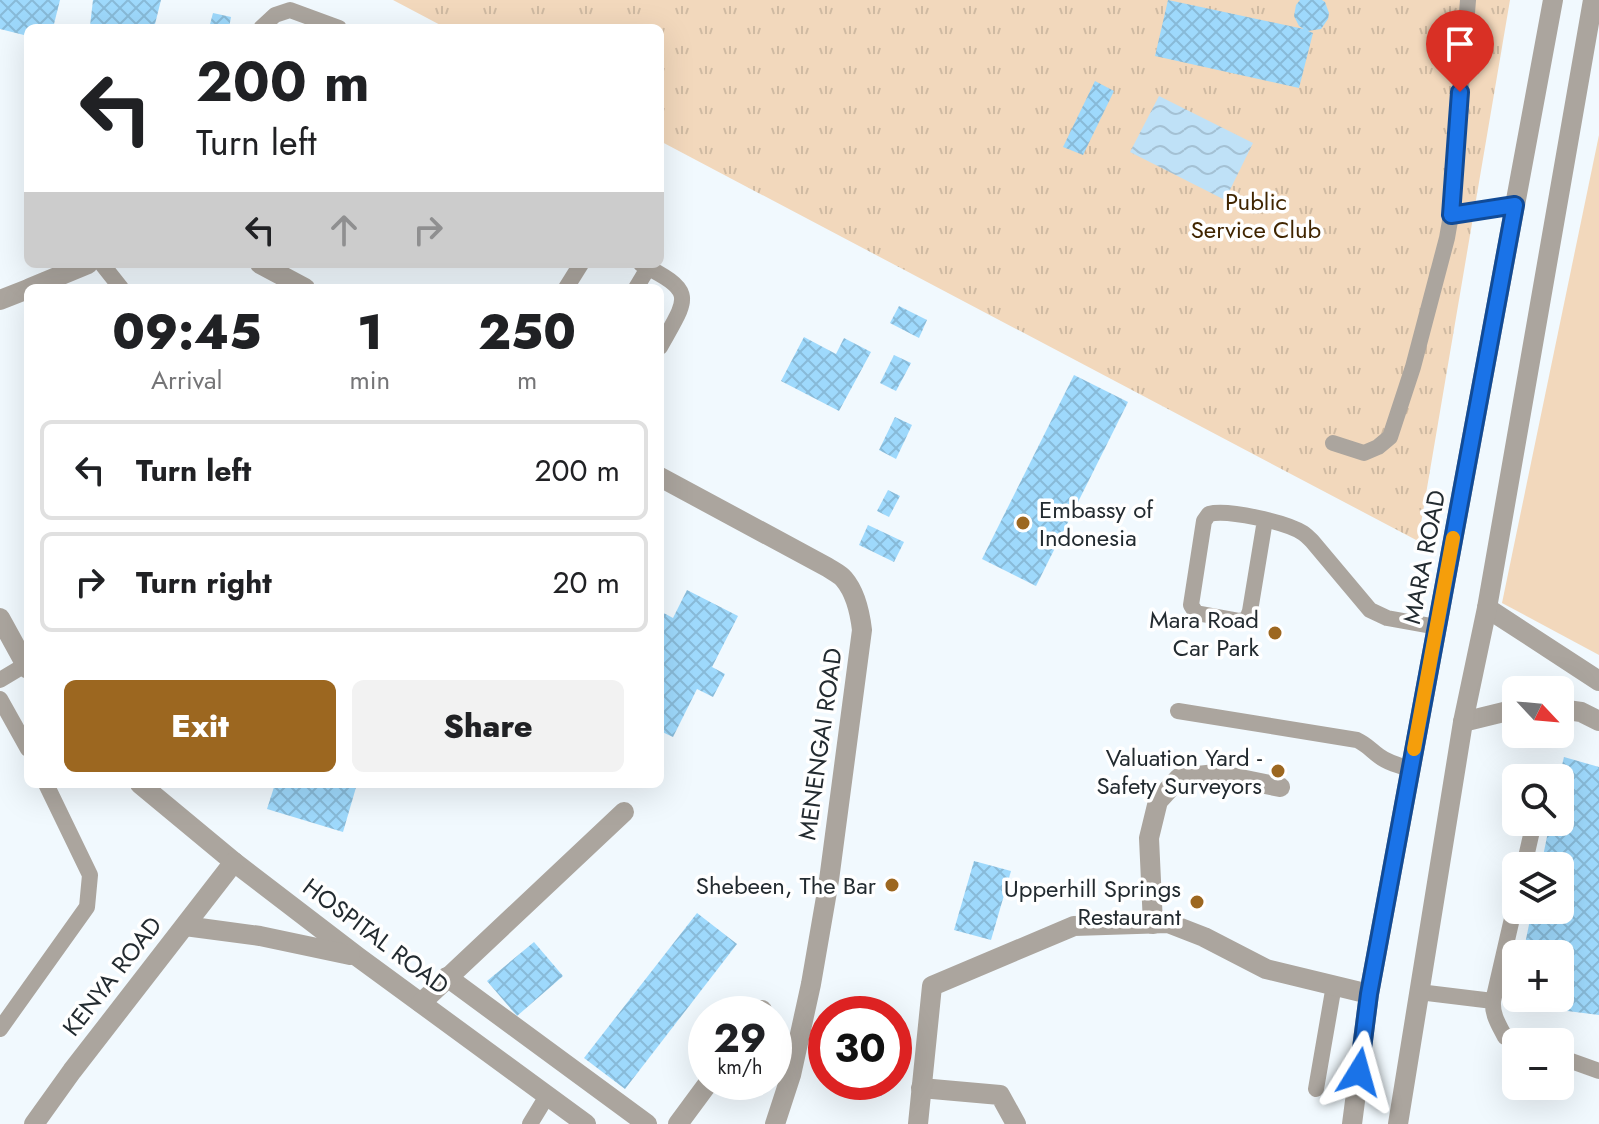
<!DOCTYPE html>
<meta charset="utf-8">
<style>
body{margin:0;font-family:Jost,sans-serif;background:#f2f2f2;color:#202124;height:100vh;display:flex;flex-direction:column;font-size:30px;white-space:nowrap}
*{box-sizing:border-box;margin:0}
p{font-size:26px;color:#757577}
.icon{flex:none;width:44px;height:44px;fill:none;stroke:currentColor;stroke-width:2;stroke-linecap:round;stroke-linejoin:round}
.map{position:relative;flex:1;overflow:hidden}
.drawer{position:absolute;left:24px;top:284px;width:640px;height:504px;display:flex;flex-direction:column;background:#fff;border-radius:12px;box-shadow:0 8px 32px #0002}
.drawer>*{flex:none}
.hud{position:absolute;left:24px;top:24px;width:640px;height:244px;border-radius:12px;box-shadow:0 8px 32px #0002;background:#fff;color:#202124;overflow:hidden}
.needle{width:52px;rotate:116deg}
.controls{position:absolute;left:1502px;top:676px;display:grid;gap:16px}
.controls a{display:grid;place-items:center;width:72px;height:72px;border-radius:12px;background:#fff;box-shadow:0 8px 32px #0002;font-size:40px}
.speed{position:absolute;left:688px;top:996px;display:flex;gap:16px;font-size:40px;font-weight:700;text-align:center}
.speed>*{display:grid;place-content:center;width:104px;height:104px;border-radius:50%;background:#fff;box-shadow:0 8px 32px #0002;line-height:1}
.speed small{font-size:20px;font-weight:400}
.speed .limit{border:12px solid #d22;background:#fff;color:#111}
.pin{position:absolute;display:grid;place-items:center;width:68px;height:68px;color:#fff;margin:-82px -34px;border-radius:50% 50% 50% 0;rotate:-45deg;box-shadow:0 0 8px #0007}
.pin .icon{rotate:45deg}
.me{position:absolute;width:88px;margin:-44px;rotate:8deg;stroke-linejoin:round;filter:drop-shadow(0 0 6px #0008)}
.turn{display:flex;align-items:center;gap:28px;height:168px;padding:0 40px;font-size:36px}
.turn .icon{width:104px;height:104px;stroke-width:2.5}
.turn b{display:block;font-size:56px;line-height:68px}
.lanes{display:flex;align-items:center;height:76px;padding:0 40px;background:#0003;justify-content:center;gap:40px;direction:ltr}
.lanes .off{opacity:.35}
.eta{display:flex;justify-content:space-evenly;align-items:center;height:136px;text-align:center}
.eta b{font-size:48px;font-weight:800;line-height:56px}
.action{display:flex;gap:16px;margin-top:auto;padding:16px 40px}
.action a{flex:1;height:92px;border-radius:12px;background:#9c6720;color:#fff;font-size:32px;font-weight:800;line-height:92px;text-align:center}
.action a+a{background:#f2f2f2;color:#202124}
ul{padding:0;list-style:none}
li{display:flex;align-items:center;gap:24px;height:100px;margin:0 16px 12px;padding:0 24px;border:4px solid #e0e0e0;border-radius:12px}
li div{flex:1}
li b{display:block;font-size:30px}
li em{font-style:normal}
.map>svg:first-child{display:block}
.grass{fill:#f2d8bc}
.park{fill:url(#park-tufts)}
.water{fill:url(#water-waves)}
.building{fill:url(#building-cross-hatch)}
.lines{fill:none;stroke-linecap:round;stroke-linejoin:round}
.service{stroke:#aba59e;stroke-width:16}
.minor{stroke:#aba59e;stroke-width:20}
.route-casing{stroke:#114b97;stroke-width:20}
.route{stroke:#1a73e8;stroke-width:14}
.slow{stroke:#f59e0b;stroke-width:14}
.poi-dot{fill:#9c6720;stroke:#fff;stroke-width:3}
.labels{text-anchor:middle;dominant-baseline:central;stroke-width:7;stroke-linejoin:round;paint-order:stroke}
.park-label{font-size:24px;fill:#402500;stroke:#fff}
.poi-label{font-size:24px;fill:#232b30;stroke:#fff;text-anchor:end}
.street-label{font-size:24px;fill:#232b30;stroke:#fff}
</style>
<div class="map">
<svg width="1599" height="1124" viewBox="0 0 1599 1124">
<defs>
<pattern id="park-tufts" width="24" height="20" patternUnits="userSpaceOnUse" patternTransform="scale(2)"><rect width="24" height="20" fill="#f2d8bc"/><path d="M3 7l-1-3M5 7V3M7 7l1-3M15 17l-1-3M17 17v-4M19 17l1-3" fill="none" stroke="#cfbaa2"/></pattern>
<pattern id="water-waves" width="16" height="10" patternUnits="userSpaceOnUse" patternTransform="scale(2)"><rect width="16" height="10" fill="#bfe1f7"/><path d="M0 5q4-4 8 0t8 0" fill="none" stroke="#a4c1d4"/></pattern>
<pattern id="building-cross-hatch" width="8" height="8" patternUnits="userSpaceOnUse" patternTransform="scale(2)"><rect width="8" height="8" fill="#9ed9fc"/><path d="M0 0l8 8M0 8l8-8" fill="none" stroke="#88bad8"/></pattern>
</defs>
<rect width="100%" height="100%" fill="#f1f9fe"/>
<!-- grass -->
<polygon class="grass" points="1599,135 1599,655 1502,603"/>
<!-- park -->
<polygon class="park" points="393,0 1510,0 1418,541 660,141 660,28 446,28"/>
<!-- water -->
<polygon class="water" points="1159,96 1253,143 1225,200 1130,152"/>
<!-- building -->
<g class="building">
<polygon points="0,0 60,0 53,28 28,28 28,36 0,29"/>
<polygon points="93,0 161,0 154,28 104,28 90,26"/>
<polygon points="1168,0 1304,29 1299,26 1294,16 1296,5 1300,0 1322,0 1325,2 1329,13 1328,19 1321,29 1308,31 1313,33 1299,88 1155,56"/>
<polygon points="213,13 231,17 229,28 209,28"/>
<polygon points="1095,81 1114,91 1083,155 1063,147"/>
<polygon points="899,306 927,320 919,338 890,323"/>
<polygon points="804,337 836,354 844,338 871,352 839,411 781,381"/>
<polygon points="894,355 911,363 896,391 880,383"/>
<polygon points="1074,375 1128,402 1036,586 982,559"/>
<polygon points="895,417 912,425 896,459 879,450"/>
<polygon points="888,490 900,496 889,517 877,511"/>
<polygon points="868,525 904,542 894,562 859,545"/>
<polygon points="687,590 738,616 712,667 725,674 713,697 697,689 673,737 660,731 660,611 673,618"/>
<polygon points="1564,757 1599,767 1599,1015 1512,1004 1515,991 1516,998 1560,998 1560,954 1523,954 1532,910 1560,910 1560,866 1541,866 1550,822 1560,822 1559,778"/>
<polygon points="275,784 357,784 343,832 267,809"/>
<polygon points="974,861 1011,871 991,940 954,930"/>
<polygon points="697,913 737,944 625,1089 584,1058"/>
<polygon points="534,942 563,976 517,1016 487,981"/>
<polygon points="839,1082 884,1082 882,1096 838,1090"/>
</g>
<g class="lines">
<!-- service -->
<g class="service">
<polyline points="261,28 275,15 290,10 339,28"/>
<polyline points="1451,215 1468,0"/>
<polyline points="102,264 121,288"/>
<path d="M641 264C697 292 688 297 660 347"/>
<polyline points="566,288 581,264"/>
<polyline points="636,288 648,268"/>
<polyline points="1333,443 1364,453 1378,447 1390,437 1413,367 1447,238 1451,215 1515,205"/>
<path d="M1265 520 1250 611 1247 619 1240 621 1196 613 1191 605 1204 521 1209 514C1227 509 1286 522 1303 533 1306 535 1309 538 1312 541L1370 610 1387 618 1437 627"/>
<polyline points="0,680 25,665"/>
<polyline points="0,699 28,749"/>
<path d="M1178 711 1357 740C1366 744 1371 750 1379 756 1388 763 1400 766 1411 769"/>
<polyline points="1544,778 1545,774"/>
<polyline points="1524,866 1534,822"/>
<path d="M1419 992 1493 1001C1492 1015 1499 1025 1505 1037L1518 1042"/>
<polyline points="1493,1001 1516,901"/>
<polyline points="0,1029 87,907 90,875 46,784"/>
<polyline points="1560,1057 1599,1071"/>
<polyline points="1316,1089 1334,985"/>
<polyline points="530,1124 547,1096"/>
</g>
<!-- minor -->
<g class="minor">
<polyline points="260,264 305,288"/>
<polyline points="30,288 88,264"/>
<polyline points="0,300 28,289"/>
<path d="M660 477 827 567C833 571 840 574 844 579 856 593 860 613 862 630L829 880 811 984 791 1075 775 1124"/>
<polyline points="1487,608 1599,681"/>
<polyline points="0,618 28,669"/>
<polyline points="1560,709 1581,712 1599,721"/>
<polyline points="1463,722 1516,709"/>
<polyline points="140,784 234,862 358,957 586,1124"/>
<polyline points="1153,924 1149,838 1158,801 1179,778 1216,774 1280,787"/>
<polyline points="185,926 260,936 350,955"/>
<polyline points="447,977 647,1124"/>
<polyline points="421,1003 624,812"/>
<polyline points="759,1014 762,1010"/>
<polyline points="921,1088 1000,1095 1016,1124"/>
<polyline points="34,1124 72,1071 234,862"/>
<polyline points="678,1124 709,1082"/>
<polyline points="918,1124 932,986 1074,926 1168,923 1204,937 1266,969 1369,994"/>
<polyline points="1352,1124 1369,994 1553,0"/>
<polyline points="1398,1124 1463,722 1487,608 1593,0"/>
</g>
</g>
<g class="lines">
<defs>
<polyline id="route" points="1359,1072 1369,994 1515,205 1451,215 1460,92"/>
</defs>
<!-- route casing -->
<use href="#route" class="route-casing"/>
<!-- route -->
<use href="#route" class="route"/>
<!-- slow -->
<polyline class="slow" points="1414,749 1453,538"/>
</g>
<!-- markers -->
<g class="poi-dot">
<circle cx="1023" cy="523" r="8"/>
<circle cx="1275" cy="633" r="8"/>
<circle cx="1278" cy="771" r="8"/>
<circle cx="892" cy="885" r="8"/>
<circle cx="1197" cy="902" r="8"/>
</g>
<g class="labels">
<!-- park labels -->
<g class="park-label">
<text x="1256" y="201">Public<tspan x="1256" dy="28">Service Club</tspan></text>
</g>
<!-- poi labels -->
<g class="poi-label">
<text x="1039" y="509" text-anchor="start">Embassy of<tspan x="1039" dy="28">Indonesia</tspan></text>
<text x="1259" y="619">Mara Road<tspan x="1259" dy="28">Car Park</tspan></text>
<text x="1262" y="757">Valuation Yard -<tspan x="1262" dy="28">Safety Surveyors</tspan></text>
<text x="876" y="885">Shebeen, The Bar</text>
<text x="1181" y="888">Upperhill Springs<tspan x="1181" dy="28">Restaurant</tspan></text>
</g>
<!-- street labels -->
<g class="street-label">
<text transform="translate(1424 557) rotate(-79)">MARA ROAD</text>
<text transform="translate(820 744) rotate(-82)">MENENGAI ROAD</text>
<text transform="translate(376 936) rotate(37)">HOSPITAL ROAD</text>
<text transform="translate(112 976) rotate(-52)">KENYA ROAD</text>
</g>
</g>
</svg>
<div class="controls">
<a><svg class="needle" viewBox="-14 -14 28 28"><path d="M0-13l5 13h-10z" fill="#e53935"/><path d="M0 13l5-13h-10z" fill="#757577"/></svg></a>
<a><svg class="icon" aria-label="search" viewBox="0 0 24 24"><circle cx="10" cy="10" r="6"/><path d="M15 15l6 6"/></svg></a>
<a><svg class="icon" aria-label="layers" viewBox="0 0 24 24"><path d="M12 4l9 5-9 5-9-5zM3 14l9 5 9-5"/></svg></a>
<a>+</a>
<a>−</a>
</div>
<div class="speed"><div>29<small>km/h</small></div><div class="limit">30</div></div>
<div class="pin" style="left:1460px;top:92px;background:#d93025"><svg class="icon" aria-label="arrive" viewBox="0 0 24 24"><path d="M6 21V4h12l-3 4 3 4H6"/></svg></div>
<svg class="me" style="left:1359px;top:1072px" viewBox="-20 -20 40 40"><path d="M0-17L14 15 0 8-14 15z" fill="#1a73e8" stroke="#fff" stroke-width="4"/></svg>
<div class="hud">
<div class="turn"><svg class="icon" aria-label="left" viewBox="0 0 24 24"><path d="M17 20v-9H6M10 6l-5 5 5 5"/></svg><div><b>200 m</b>Turn left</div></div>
<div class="lanes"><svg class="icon" aria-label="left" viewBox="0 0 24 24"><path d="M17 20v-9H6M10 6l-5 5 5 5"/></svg><svg class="icon off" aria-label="ahead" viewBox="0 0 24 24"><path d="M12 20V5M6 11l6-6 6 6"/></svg><svg class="icon off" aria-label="right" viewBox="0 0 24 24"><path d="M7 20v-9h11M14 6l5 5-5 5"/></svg></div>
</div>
<section class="drawer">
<div class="eta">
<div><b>09:45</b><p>Arrival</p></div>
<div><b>1</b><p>min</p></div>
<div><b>250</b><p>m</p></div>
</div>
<ul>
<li><svg class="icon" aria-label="left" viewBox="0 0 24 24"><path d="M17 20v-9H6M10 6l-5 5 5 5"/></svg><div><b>Turn left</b></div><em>200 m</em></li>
<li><svg class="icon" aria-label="right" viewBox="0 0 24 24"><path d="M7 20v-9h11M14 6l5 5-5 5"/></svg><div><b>Turn right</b></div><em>20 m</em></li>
</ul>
<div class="action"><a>Exit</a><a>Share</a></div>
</section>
</div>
